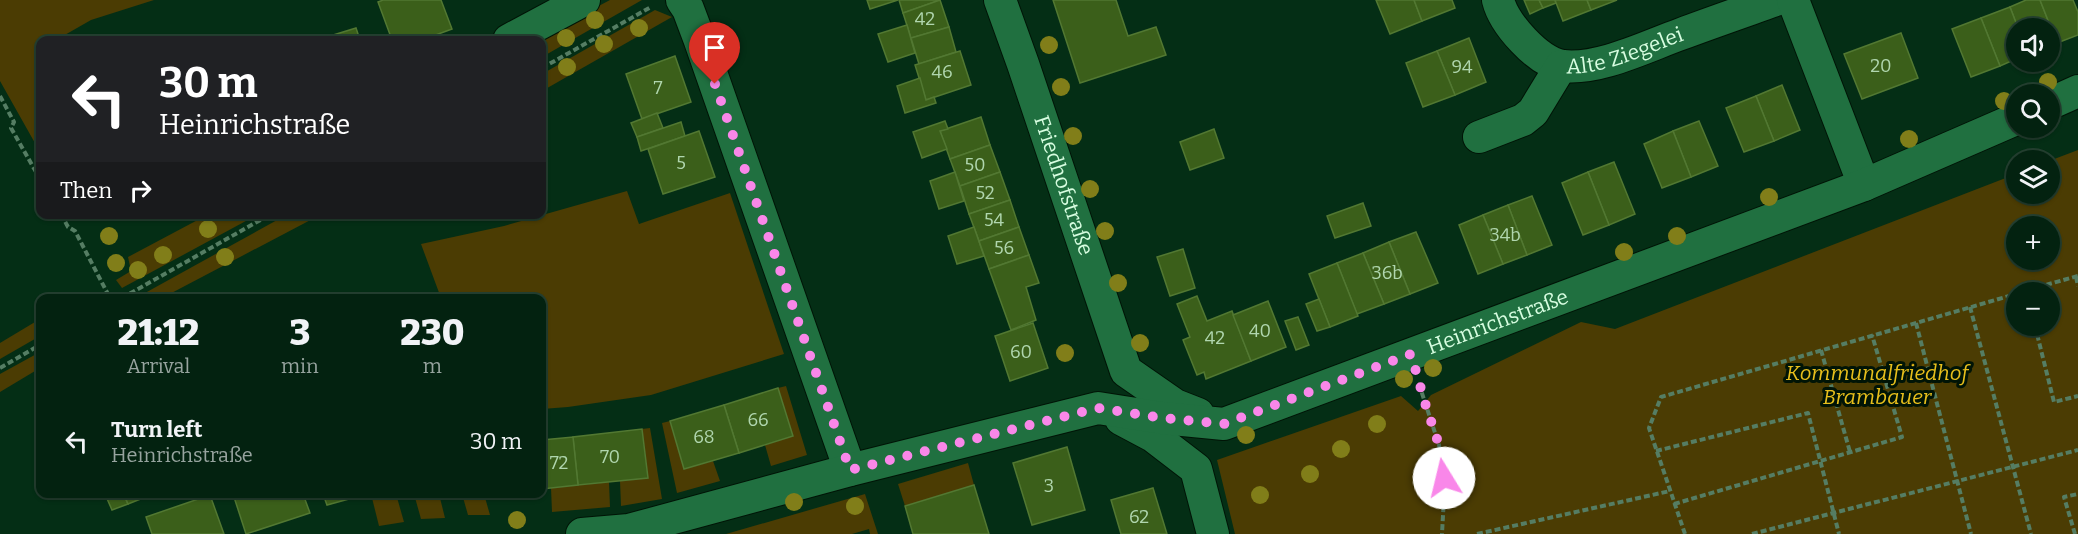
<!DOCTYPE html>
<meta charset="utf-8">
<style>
body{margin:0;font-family:Bitter,serif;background:#0d2a19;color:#f1f3f6;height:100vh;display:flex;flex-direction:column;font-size:22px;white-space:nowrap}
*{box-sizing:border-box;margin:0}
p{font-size:20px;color:#97a49f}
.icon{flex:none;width:33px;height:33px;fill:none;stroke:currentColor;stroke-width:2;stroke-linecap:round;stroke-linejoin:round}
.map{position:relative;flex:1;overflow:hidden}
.panel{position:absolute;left:36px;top:294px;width:510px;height:204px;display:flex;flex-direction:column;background:#032210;border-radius:12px;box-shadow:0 2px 4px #0004,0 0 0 2px #243f30}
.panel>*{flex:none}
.guide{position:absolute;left:36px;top:36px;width:510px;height:183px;border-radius:12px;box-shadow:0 2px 4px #0004,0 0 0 2px #243f30;background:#202124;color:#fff;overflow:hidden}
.tools{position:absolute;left:2006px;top:18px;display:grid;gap:12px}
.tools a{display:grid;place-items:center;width:54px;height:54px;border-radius:50%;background:#032210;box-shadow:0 2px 4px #0004,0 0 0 2px #243f30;font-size:30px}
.pin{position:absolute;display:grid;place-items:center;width:51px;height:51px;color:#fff;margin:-62px -26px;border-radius:50% 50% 50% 0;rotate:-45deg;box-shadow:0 0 6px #0007}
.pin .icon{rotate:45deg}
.me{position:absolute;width:66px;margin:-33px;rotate:351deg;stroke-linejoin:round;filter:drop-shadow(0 0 4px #0008)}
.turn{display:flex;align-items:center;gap:21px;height:126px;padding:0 24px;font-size:27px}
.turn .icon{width:78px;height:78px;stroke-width:2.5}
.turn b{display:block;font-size:42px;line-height:51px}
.then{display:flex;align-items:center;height:57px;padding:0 24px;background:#0003;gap:12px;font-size:22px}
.eta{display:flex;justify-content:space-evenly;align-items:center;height:102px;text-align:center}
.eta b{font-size:36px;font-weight:800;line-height:42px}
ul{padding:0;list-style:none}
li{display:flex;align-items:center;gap:18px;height:90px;padding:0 24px}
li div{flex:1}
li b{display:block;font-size:22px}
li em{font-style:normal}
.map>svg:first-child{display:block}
.green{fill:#4b3c03;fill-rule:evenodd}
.building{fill:#3b5f1a;stroke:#527832;stroke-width:1.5}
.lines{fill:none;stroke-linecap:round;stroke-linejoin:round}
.minor-casing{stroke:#001406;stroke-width:34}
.path{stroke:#557d63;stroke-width:4;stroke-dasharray:6 3;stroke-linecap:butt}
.minor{stroke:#207040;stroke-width:32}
.tree{fill:#817e19}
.route{stroke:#f987e9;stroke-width:10;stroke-dasharray:0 18}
.labels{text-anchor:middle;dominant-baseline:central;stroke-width:6;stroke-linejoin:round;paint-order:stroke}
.number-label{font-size:18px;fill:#b0d6ae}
.street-label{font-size:21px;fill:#d7fde0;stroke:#001406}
.park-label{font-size:21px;font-style:italic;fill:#e7bf1c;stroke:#001406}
</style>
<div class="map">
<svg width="2078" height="534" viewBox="0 0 2078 534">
<rect width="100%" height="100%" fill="#042e15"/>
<!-- green -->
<g class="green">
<polygon points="0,0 154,0 91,20 63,36 65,40 40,40 40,152 0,81"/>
<polygon points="610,0 642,0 542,57 542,40 534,40"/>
<polygon points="655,10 672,17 542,91 542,74"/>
<path d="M2078 150V534H1235L1217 460 1401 396 1418 411 1431 395 1581 322 1615 329 2016 174V194H2049V161ZM2016 226H2049V260H2016ZM2016 292H2049V326H2016Z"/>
<polygon points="627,191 639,224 730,193 784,354 651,395 568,407 542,409 542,298 441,298 421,244 504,226"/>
<polygon points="288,214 320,215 162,298 136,298"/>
<polygon points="207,215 257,215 122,288 116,280 131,271 128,257"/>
<polygon points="40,319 40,336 0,359 0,343"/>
<polygon points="40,352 40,368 0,392 0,374"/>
<polygon points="786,386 807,455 771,466 765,445 793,436 778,388"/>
<polygon points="670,421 684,469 713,461 720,481 677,493 662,423"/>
<polygon points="650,428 662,499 621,506 620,481 648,477 642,429"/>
<polygon points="968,463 974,485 905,506 898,484"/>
<polygon points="609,482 610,507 552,512 551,488"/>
<polygon points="371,494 396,494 404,522 379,526"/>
<polygon points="414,494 439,494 445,518 421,519"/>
<polygon points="462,494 484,494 490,515 468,515"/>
<polygon points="865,494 878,534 870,534 869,529 852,534 726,534"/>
</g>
<!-- building -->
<g class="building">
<polygon points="383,0 441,0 452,29 422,40 392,40 378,2"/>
<polygon points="867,0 898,0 870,9"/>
<polygon points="899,0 940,0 903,13"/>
<polygon points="940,0 949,27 911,38 903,13"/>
<polygon points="1053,0 1116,0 1128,36 1156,27 1166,55 1080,83"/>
<polygon points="1376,0 1414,0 1422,21 1390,34"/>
<polygon points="1414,0 1452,0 1455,8 1422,21"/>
<polygon points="1524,0 1539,0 1543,8 1530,14"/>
<polygon points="1539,0 1555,0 1556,3 1543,8"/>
<polygon points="1555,0 1587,0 1591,10 1563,21"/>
<polygon points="1587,0 1617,0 1591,10"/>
<polygon points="2026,0 2040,0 2057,43 2049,46 2049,28 2018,28 2010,7"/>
<polygon points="2040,0 2073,0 2078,12 2078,35 2057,43"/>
<polygon points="2010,7 2018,28 2016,28 2016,59 2000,66 1981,18"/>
<polygon points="1981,18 2000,66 1971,77 1952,29"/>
<polygon points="907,25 915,53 888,62 878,34"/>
<polygon points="949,27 956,52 919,64 911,38"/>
<polygon points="356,28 360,40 317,40"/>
<polygon points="1901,33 1918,78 1862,99 1844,54"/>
<polygon points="1469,38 1486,82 1455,95 1437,51"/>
<polygon points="960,51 971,85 926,100 915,65"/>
<polygon points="1437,51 1455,95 1423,107 1406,63"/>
<polygon points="675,56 691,102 642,119 626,74"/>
<polygon points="920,78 926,100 934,97 936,103 905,113 897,86"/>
<polygon points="1782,85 1800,130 1774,141 1756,96"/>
<polygon points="1756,96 1774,141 1744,152 1726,108"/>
<polygon points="657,113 663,128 637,137 631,123"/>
<polygon points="981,117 990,145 950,159 940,131"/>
<polygon points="945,121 948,129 940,131 947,149 922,158 913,132"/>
<polygon points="1699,121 1718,166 1691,177 1673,131"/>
<polygon points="681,122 685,136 641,151 637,137"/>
<polygon points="1214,129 1224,158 1190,170 1180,142"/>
<polygon points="699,131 715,177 663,194 648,149"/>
<polygon points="1673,131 1691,177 1662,188 1644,144"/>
<polygon points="990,145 1000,172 960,186 950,159"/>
<polygon points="1614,162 1635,214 1609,225 1588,172"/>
<polygon points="955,172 964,201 939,209 930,181"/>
<polygon points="1000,172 1010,200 969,214 960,186"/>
<polygon points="1588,172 1609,225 1583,235 1562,183"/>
<polygon points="1532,196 1552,245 1527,255 1508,205"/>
<polygon points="1010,200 1019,227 979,241 969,214"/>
<polygon points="1363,203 1371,226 1335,238 1327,216"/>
<polygon points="1508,205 1527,255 1503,264 1483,215"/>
<polygon points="1483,215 1503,264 1478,274 1459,225"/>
<polygon points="974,227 984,256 957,264 948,236"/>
<polygon points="1019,227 1029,255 989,269 979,241"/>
<polygon points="1416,232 1438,283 1410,294 1389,242"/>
<polygon points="1389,242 1410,294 1384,304 1363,253"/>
<polygon points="1183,249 1195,288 1170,296 1157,257"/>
<polygon points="1363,253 1384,304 1357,314 1337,263"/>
<polygon points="1029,255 1039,283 1026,287 1036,320 1011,330 989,269"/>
<polygon points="1337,263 1358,316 1330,327 1309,274"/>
<polygon points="1197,296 1207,321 1232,311 1251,361 1206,379 1204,372 1197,375 1183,340 1190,337 1177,304"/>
<polygon points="1319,299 1330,327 1317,331 1306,304"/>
<polygon points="1268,301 1286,347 1251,361 1233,315"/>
<polygon points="1298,317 1309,345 1296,350 1285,321"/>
<polygon points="1033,323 1048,368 1010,381 995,336"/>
<polygon points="778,388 793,436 739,453 724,405"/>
<polygon points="724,405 739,453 684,469 670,421"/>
<polygon points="642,429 648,478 578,485 573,437"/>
<polygon points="573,437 578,485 542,489 542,440"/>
<polygon points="1067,447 1085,510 1032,525 1013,463"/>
<polygon points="974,485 989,534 913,534 905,506"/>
<polygon points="1153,488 1167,534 1121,534 1111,500"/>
<polygon points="105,494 123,494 128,504 112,510"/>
<polygon points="124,494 141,494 143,498 128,504"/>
<polygon points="233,494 303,494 310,513 246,534"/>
<polygon points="323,494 367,494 327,505"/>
<polygon points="210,495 224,534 152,534 146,517"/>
</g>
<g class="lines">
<defs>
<g id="minor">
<polyline points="682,0 688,9 700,41 850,470"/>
<path id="s1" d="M1000 0 1023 64 1126 371 1175 405 1198 414"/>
<path id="s2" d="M1498 0C1504 24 1538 62 1563 66 1600 70 1647 46 1681 34 1713 22 1745 11 1776 0"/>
<polyline points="1793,0 1864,185"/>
<polyline points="509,40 584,0"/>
<polyline points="2049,104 2078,91"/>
<polyline points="1479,137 1523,120 1533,112 1561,66"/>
<polyline points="1121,419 1153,436 1196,469 1213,534"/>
<path id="s3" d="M582 534 629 530 850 470 1098 408 1162 418 1224 424 1864 185 2016 119"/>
</g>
</defs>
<!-- minor casing -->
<use href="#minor" class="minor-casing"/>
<!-- path -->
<g class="path">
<polyline points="542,68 651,7"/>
<polyline points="0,96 14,122 11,128 40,179"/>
<polyline points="61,214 68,227 75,231 110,298"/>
<polyline points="2076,277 2078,286"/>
<polyline points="2020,292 2078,276"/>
<polyline points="122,298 271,214"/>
<polyline points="1970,307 2031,534"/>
<polyline points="1916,323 1971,534"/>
<polyline points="2035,326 2054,402 2078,396"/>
<polyline points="1821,350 1850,452"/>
<polyline points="0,368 40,345"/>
<polyline points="1419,384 1439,445 1445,478 1442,534"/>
<polyline points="1656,451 1808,413 1839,534"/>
<polyline points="1674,504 1902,437 1872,335"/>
<polyline points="1477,534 1670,491"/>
<polyline points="1685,534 1649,428 1661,397 2016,294"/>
<polyline points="1752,534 2078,450"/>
<polyline points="2075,534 2064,497 2078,494"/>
</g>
<!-- minor -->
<use href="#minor" class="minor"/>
</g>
<!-- trees -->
<g class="tree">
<circle cx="595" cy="20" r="9"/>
<circle cx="639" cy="28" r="9"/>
<circle cx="566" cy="38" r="9"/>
<circle cx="604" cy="44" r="9"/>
<circle cx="1049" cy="45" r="9"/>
<circle cx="567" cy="67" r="9"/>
<circle cx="2048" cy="82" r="9"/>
<circle cx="1061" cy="87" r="9"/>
<circle cx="2004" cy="101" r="9"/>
<circle cx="1073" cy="136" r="9"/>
<circle cx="1909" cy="139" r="9"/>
<circle cx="1090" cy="189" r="9"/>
<circle cx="1769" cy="197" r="9"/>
<circle cx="208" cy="229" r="9"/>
<circle cx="1105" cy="231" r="9"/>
<circle cx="109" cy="236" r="9"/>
<circle cx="1677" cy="236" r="9"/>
<circle cx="1624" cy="252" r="9"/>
<circle cx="163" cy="255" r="9"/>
<circle cx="225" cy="257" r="9"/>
<circle cx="116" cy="263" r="9"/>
<circle cx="138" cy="270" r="9"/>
<circle cx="1118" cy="283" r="9"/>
<circle cx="1140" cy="343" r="9"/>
<circle cx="1065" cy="353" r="9"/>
<circle cx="1433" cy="368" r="9"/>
<circle cx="1404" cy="379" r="9"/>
<circle cx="1377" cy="424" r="9"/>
<circle cx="1246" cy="435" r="9"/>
<circle cx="1341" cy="449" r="9"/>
<circle cx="1310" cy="474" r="9"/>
<circle cx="1260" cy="495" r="9"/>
<circle cx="794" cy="502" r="9"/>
<circle cx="855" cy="506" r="9"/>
<circle cx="517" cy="520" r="9"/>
</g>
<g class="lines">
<!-- route -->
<polyline class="route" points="715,84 850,470 1098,408 1162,418 1224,424 1411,354 1425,403 1439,445 1444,478"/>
</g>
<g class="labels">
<!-- number labels -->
<g class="number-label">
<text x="925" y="19">42</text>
<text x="1881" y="66">20</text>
<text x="1462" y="67">94</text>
<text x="942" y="72">46</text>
<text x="658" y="88">7</text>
<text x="681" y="163">5</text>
<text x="975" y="165">50</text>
<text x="985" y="193">52</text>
<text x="994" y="220">54</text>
<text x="1505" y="235">34b</text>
<text x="1004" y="248">56</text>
<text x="1387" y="273">36b</text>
<text x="1260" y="331">40</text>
<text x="1215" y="338">42</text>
<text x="1021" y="352">60</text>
<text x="758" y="420">66</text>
<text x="704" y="437">68</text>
<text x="610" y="457">70</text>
<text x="559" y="463">72</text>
<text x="1049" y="486">3</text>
<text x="1139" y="517">62</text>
</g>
<!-- street labels -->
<g class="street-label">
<text stroke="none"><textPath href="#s2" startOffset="160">Alte Ziegelei</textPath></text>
<text stroke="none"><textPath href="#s1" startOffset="196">Friedhofstraße</textPath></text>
<text stroke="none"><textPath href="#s3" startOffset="951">Heinrichstraße</textPath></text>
</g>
<!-- park labels -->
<g class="park-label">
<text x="1877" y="373">Kommunalfriedhof<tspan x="1877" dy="24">Brambauer</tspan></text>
</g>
</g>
</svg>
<div class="tools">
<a><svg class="icon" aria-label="sound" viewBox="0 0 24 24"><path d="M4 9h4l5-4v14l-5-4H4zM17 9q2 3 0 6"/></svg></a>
<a><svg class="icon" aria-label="search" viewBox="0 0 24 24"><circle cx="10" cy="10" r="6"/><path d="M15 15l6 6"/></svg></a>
<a><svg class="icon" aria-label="layers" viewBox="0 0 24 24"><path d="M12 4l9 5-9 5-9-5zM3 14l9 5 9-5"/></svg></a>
<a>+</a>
<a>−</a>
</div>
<div class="pin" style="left:715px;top:84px;background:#d93025"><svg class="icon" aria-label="arrive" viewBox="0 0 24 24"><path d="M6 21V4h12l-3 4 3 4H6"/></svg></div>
<svg class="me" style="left:1444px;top:478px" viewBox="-20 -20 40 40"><circle r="19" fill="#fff"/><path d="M0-13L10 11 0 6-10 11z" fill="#f987e9"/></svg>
<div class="guide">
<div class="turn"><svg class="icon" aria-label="left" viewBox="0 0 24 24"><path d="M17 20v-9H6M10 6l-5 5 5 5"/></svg><div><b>30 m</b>Heinrichstraße</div></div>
<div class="then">Then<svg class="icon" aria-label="right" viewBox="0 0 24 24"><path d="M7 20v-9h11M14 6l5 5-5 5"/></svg></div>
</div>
<section class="panel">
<div class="eta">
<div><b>21:12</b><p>Arrival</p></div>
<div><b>3</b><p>min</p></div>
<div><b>230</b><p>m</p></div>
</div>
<ul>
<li><svg class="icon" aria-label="left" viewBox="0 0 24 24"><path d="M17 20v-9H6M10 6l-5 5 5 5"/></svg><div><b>Turn left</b><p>Heinrichstraße</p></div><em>30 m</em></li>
</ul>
</section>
</div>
